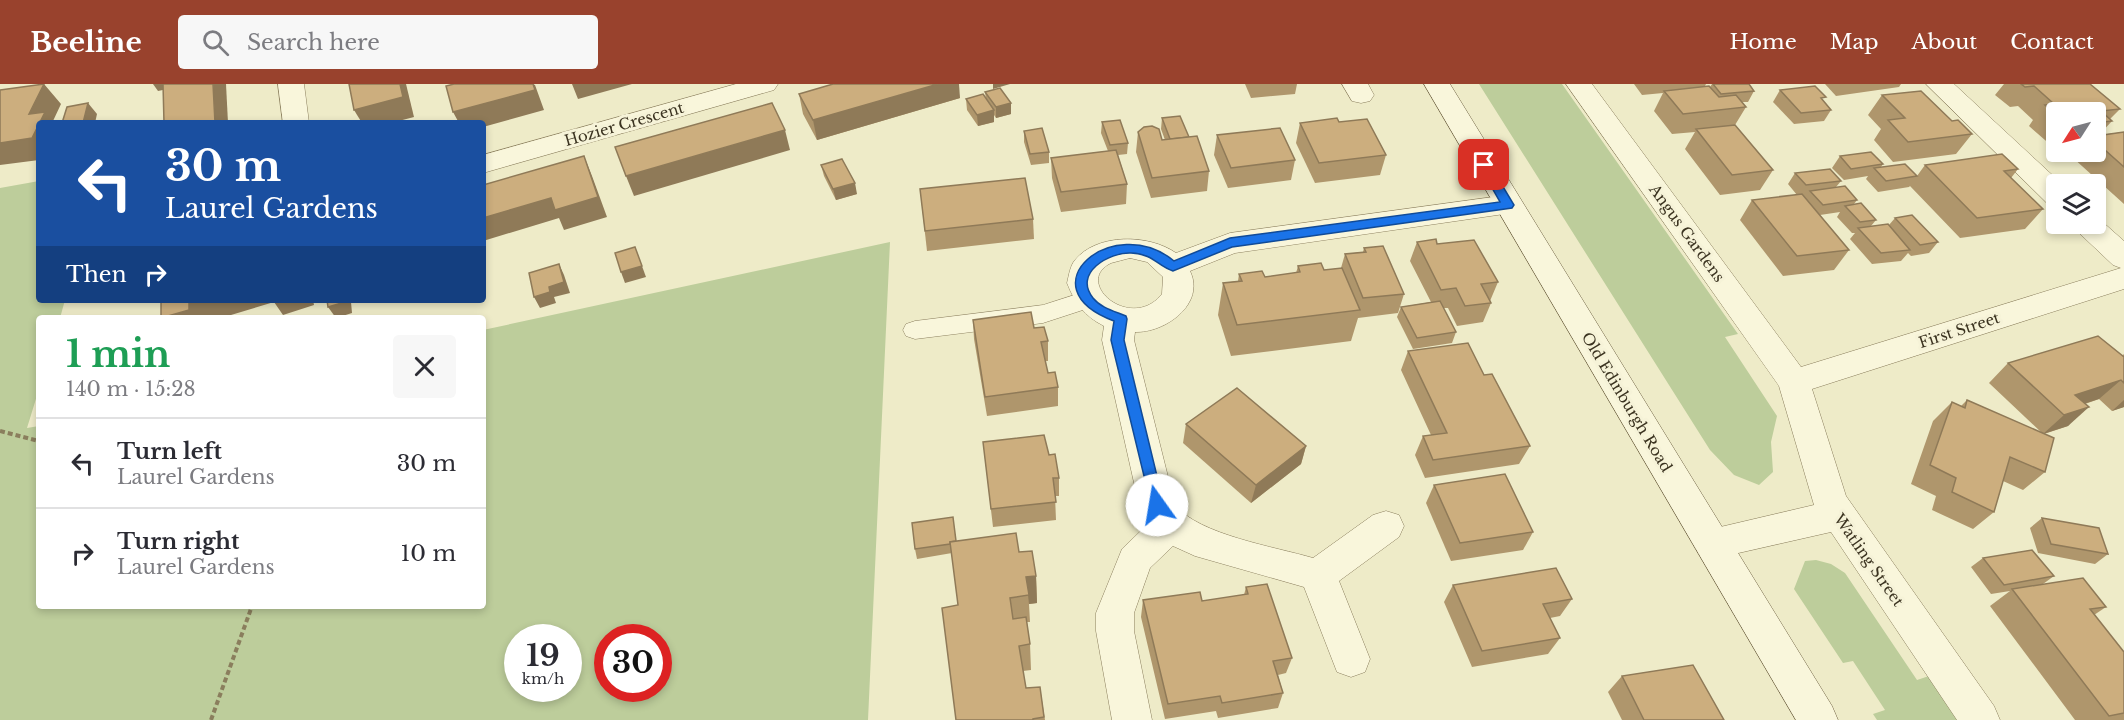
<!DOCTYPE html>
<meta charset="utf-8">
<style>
body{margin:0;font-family:"Libre Baskerville",serif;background:#f7f7f7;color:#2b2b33;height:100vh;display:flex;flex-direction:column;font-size:22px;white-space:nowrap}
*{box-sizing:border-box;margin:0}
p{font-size:20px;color:#7c7c81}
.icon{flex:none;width:33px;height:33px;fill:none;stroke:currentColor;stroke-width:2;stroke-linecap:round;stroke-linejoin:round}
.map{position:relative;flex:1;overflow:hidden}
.drawer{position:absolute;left:36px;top:231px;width:450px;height:294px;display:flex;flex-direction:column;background:#fff;border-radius:6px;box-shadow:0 3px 9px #0003}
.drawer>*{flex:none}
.top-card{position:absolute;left:36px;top:36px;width:450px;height:183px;border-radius:6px;box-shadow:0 3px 9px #0003;background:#1a4fa0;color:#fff;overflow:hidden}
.needle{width:39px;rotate:234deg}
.tools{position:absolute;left:2046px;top:18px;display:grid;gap:12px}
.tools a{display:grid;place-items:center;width:60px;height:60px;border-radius:6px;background:#fff;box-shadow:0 3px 9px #0003;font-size:30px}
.speed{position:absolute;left:504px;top:540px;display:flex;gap:12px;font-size:30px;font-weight:700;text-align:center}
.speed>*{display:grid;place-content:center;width:78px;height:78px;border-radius:50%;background:#fff;box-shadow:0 3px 9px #0003;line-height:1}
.speed small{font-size:15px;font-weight:400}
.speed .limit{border:9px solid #d22;background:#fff;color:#111}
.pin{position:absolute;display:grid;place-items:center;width:51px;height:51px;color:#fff;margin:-26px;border-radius:12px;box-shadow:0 3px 9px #0006}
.me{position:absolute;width:66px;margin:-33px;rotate:347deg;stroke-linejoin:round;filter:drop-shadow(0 0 4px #0008)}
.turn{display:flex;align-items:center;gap:21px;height:126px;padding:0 30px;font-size:27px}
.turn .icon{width:78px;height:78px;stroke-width:2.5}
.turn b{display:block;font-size:42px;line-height:51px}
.then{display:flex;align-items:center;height:57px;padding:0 30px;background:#0003;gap:12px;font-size:22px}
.round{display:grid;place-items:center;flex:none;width:63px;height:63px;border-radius:6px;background:#f7f7f7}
.summary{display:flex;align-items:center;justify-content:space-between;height:102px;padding:0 30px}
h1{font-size:36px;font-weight:700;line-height:45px;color:#1e9e55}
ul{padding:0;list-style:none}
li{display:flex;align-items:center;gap:18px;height:90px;padding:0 30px;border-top:2px solid #e1e1e2}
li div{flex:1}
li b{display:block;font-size:22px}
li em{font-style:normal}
header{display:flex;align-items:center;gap:36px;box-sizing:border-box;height:84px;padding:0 30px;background:#99422d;color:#fff}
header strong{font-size:28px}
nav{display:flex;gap:33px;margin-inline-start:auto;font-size:21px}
.search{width:420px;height:54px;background:#f7f7f7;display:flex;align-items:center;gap:15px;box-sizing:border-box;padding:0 21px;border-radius:6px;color:#7c7c81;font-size:22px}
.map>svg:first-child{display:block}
.green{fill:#bdcd9b;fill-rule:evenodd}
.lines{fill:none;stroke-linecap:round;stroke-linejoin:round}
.lane-casing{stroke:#8a7e5d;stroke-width:1}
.street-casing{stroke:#8a7e5d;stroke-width:1}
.secondary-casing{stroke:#6c5f40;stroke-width:1}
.path{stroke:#8a7e5d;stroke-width:4;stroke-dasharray:5 3;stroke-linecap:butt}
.lane{fill:#f9f6db;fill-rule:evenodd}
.street{fill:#f9f6db;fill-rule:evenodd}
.secondary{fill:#f9f6db;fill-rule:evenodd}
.wall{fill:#af966c}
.shaded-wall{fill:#8f7a58}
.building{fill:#ccae7e;stroke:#8f7a58;stroke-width:1.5}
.route{fill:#1a73e8;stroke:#114b97;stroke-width:1.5}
.labels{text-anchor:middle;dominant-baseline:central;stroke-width:6;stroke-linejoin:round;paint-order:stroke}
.street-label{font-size:15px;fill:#3b3320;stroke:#f6f3d8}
</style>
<header>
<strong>Beeline</strong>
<div class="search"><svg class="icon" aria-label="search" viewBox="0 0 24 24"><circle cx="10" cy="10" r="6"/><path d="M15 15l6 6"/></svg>Search here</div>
<nav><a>Home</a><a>Map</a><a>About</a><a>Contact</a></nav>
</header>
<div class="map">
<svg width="2124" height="636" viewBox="0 0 2124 636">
<rect width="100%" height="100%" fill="#eeebc8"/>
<!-- green -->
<g class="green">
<polygon points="1479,0 1562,0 1738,250 1725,253 1777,332 1771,358 1773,388 1759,401 1734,391 1710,366"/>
<path d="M39 97V216H65L60 234H39V305L27 344 39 342V522H483V246L890 158 868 636H0V104ZM518 554H568V604H518ZM608 554H658V604H608Z"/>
<polygon points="1816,476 1831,480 1845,489 1917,596 1932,591 1962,636 1877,636 1873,630 1885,626 1853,577 1843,579 1794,505 1805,477"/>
</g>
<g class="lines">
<defs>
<polygon id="lane" points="1087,207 1095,210 1099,216 1095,222 1043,239 915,255 906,252 903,246 906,240 915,237 1043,221"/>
<g id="street">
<polygon points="278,0 304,0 309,39 283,39"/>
<polygon points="736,0 778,0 774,6 483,89 483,71"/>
<polygon points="1342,0 1368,0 1374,11 1370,17 1361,19 1352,17"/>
<polygon points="1566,0 1592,0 1801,283 2121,184 2113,181 2077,147 2073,140 2096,140 2096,132 2097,133 2124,157 2124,205 1812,305 1846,412 1994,622 2000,636 1957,636 1831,448 1712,475 1699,470 1694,459 1699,448 1814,421 1779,302"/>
<polygon points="1926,0 1954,0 2062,100 2056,100 2056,120 2046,118"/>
<path d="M1508 111 1518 114 1522 121 1518 128 1235 169 1190 187C1206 220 1165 249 1135 248L1134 256 1175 421C1199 451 1276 463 1313 474L1373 431 1386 427 1399 431 1404 442 1399 453 1339 497 1370 575 1365 588 1351 593 1337 588 1304 503 1195 472 1173 462 1150 484 1134 529V547L1152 636H1112L1096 547V529L1122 465 1148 440 1139 421 1102 256 1104 242C1084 232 1075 219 1067 199 1069 191 1070 182 1075 176 1097 149 1149 150 1176 169L1230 149ZM1130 174 1147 178 1163 193 1162 210C1131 249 1072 198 1111 179 1117 177 1124 176 1130 174Z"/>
</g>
<polygon id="secondary" points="1424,0 1450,0 1832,622 1838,636 1796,636"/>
</defs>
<!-- lane casing -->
<use href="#lane" class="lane-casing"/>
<!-- street casing -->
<use href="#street" class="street-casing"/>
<!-- secondary casing -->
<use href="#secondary" class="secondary-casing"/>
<!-- path -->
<g class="path">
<polyline points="0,347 39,357"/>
<polyline points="211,636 252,522"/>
</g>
<!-- lane -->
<use href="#lane" class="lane"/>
<!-- street -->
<use href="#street" class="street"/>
<!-- secondary -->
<use href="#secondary" class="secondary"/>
</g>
<!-- wall -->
<g class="wall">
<polygon points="1245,0 1297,0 1295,10 1251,14"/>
<polygon points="1634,0 1706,0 1705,2 1710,3 1712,0 1749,0 1754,7 1748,18 1742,18 1746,23 1735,41 1773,86 1760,106 1720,111 1685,65 1695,48 1672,50 1654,27 1663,9 1642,11"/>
<polygon points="1825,0 1901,0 1899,3 1836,12"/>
<polygon points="2004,0 2090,0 2120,25 2110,35 2112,37 2099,51 2124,48 2124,120 2072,73 2077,68 2096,68 2096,28 2056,28 2056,63 2053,63 2029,42 2033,36 2018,22 2010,23 1995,11"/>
<polygon points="1780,6 1823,17 1831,26 1824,37 1794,40 1773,18"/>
<polygon points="985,8 1011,19 1011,30 996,34 994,31 994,38 978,42 967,26 966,15 986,15"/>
<polygon points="799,10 960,14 817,56 803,30"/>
<polygon points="1882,11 1952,37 1972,50 1956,70 1893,78 1874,56 1881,45 1868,31"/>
<polygon points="1162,34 1189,53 1209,87 1207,107 1151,114 1136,68 1138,48 1162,56 1165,56 1161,45"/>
<polygon points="1102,38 1128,59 1127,70 1118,71 1127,100 1126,120 1061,128 1052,94 1051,74 1108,67 1101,49"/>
<polygon points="1339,38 1386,71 1380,91 1315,99 1296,59 1300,39"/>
<polygon points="1024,47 1049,68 1049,79 1031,81 1024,58"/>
<polygon points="1217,51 1295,76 1291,96 1228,104 1214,71"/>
<polygon points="1840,72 1883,80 1881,83 1917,92 1925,81 2018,85 2011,94 2043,125 2025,145 1960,154 1910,102 1909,103 1878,108 1866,95 1868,92 1844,96 1832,84"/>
<polygon points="821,81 857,110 836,116 824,92"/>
<polygon points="1795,89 1841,97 1836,103 1857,116 1854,120 1876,136 1871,142 1889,141 1895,134 1938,158 1929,169 1911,172 1908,169 1901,177 1872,180 1850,155 1855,149 1852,149 1837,133 1840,128 1820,131 1849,166 1834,186 1783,192 1740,136 1752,116 1797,111 1788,100"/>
<polygon points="920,105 1033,135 1034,155 927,167"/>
<polygon points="1417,158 1437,160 1498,198 1490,217 1491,219 1483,238 1457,242 1448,224 1443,224 1456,248 1452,259 1413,265 1397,233 1401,223 1431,218 1410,177"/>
<polygon points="1364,164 1404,210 1398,229 1358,234 1351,257 1231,272 1218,231 1223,199 1238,197 1239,190 1265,193 1296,189 1298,182 1324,186 1341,184 1345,170 1363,168"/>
<polygon points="973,236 1034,244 1048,257 1048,277 1045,277 1048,289 1058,303 1058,322 987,332 974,255"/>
<polygon points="1408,267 1484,291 1530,362 1519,380 1425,394 1415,371 1423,352 1431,351 1401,286"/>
<polygon points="2124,270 2124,323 2112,327 2099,315 2085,320 2068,342 2044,350 2045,388 2023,406 2003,397 1994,428 1973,445 1932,426 1936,412 1911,400 1933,337 1952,318 1961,322 1967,316 2042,349 1989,299 2008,279 2122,272"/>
<polygon points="1186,340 1306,362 1301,380 1251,419 1183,359"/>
<polygon points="983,358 1049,371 1059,394 1059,412 1055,412 1056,436 993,443"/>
<polygon points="1434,401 1533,448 1523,466 1451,477 1426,419"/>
<polygon points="2042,434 2108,470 2095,480 2038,469 2030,444"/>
<polygon points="956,457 1019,468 1036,492 1037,519 1029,520 1030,538 1027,538 1030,560 1031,586 1023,587 1026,604 1040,603 1045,636 956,636 958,521 952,469 917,475 915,465"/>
<polygon points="1983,474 2054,492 2043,500 2106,523 2094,531 2124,568 2124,636 2075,636 1990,522 2010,507 1991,510 1971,483"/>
<polygon points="1453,501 1572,515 1560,532 1550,534 1560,554 1548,570 1472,583 1444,518"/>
<polygon points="1246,503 1292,574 1286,589 1278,591 1283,609 1278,624 1218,634 1216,627 1165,635 1141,533 1143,516 1202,517 1244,511"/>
<polygon points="1622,592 1724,636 1622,636 1608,608"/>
</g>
<!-- shaded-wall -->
<g class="shaded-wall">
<polygon points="44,0 61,20 53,37 54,39 39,39 39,76 0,81 0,59 29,30"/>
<polygon points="153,0 175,0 177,3 158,7"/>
<polygon points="213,0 226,0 228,39 215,39"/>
<polygon points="400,0 406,0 414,33 391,39 362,39 354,26"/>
<polygon points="533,0 535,1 544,26 483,43 483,39 459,39 453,28"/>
<polygon points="572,0 632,0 578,15"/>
<polygon points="938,0 959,0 960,14 817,56 813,36"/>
<polygon points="993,0 1010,0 993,5"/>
<polygon points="88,19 97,30 95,39 82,39"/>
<polygon points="1011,19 1011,30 996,34 996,23"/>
<polygon points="994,26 994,38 978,42 977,31"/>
<polygon points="785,46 790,66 634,112 626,92"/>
<polygon points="584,72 592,92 607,133 564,146 559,134 483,157 483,134"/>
<polygon points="855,99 857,110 836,116 833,105"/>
<polygon points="635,163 646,193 625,199 621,188"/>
<polygon points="559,180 564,191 570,209 554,213 556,219 540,224 534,213"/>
<polygon points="199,216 313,216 314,221 283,231 274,218 221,234 161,234 189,219"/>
<polygon points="344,216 349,216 351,218 352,229 336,234 328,223"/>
<polygon points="2121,296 2099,315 2061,327 2075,311"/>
<polygon points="2124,316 2124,323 2112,327"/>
<polygon points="2089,323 2068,342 2043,350 2064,331"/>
<polygon points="1306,362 1301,380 1251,419 1256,401"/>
<polygon points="1036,492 1037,519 1029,520 1026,493"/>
</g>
<!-- building -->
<g class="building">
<polygon points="44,0 29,30 45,28 32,54 0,59 0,6"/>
<polygon points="163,0 213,0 215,39 162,39 164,39"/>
<polygon points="349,0 400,0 403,13 354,26"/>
<polygon points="454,0 533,0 535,6 453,28 446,2"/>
<polygon points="833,0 938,0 813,36 799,10"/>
<polygon points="1713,0 1749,0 1754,7 1721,10"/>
<polygon points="2021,0 2090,0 2120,25 2101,27 2112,37 2096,39 2096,28 2056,28 2056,31 2045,21 2054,20 2034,2 2025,3"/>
<polygon points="1709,2 1719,13 1736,11 1746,23 1683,30 1664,7"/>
<polygon points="1815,2 1826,13 1821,14 1831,26 1801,29 1780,6"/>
<polygon points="1000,4 1011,19 996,23 985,8"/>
<polygon points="1921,7 1952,37 1958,36 1972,50 1908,58 1888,36 1905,34 1882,11"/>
<polygon points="983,10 994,26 977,31 966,15"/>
<polygon points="88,19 83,39 62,39 67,23"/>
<polygon points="772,19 785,46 626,92 615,63"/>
<polygon points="1180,32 1189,53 1170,55 1162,34"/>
<polygon points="1337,34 1339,38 1367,35 1386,71 1319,79 1300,39"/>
<polygon points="1120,36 1128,59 1110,61 1102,38"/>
<polygon points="1735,41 1773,86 1732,91 1696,45"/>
<polygon points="1152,42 1159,45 1162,56 1197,52 1209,87 1152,94 1138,48 1144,43"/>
<polygon points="1042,44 1049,68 1030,70 1024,47"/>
<polygon points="1280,44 1295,76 1231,84 1217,51"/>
<polygon points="2124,48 2124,83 2096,58 2096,52"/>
<polygon points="1116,66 1127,100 1061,108 1051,74"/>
<polygon points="1871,68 1883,80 1851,85 1840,72"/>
<polygon points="2002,70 2018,85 2004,87 2043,125 1977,134 1925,81"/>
<polygon points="584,72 598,113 555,126 551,114 483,134 483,101"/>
<polygon points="842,75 855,99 833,105 821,81"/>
<polygon points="1905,80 1917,92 1886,97 1874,84"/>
<polygon points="1830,85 1841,97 1806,101 1795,89"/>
<polygon points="1025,94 1033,135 925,147 920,105"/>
<polygon points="1845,102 1857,116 1823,121 1810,107"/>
<polygon points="1802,110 1849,166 1797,172 1752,116"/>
<polygon points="1861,119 1876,136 1860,138 1845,122"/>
<polygon points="1912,131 1938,158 1920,161 1895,134"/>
<polygon points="1888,140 1910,166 1881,169 1858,144"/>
<polygon points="1436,155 1437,160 1474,156 1498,198 1481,200 1491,219 1465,222 1456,204 1441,206 1417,158"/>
<polygon points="1383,162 1404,210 1363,214 1345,170 1366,168 1364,164"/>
<polygon points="635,163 642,182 621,188 615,169"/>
<polygon points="1321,179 1324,186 1342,184 1360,226 1237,241 1223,199 1242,197 1239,190 1262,187 1265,193 1300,188 1298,182"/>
<polygon points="559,180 564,198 549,203 550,208 534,213 529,189"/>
<polygon points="161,216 199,216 189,219 189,226 161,234"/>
<polygon points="327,216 344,216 345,218 328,223"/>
<polygon points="1440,217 1456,248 1417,254 1401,223"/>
<polygon points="1031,228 1034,244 1044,243 1048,257 1041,258 1048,289 1055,288 1058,303 985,313 973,236"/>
<polygon points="2098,252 2124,273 2124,299 2121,296 2075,311 2089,323 2064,331 2008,279"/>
<polygon points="1468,259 1484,291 1492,290 1530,362 1433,376 1423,352 1447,349 1408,267"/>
<polygon points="1237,304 1306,362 1256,401 1186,340"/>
<polygon points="1967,316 2054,354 2045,388 2010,373 1994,428 1952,408 1956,394 1930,381 1952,318 1965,324"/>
<polygon points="1044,351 1049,371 1055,370 1059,394 1053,394 1056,418 991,425 983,358"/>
<polygon points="1505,390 1533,448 1460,459 1434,401"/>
<polygon points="953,433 956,457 950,458 950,460 915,465 912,439"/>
<polygon points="2042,434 2099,444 2108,470 2051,460"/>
<polygon points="1016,449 1019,468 1032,467 1036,492 1026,493 1029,511 1010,514 1013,535 1026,533 1030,560 1019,562 1026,604 1040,603 1044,633 1033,635 1033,636 956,636 942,524 958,521 950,458"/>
<polygon points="2032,466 2054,492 2004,501 1983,474"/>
<polygon points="1556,484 1572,515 1543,520 1560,554 1482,567 1453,501"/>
<polygon points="2083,494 2106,523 2090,525 2124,568 2124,629 2109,632 2012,505"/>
<polygon points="1267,500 1292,574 1273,577 1283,609 1222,619 1220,612 1168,620 1143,516 1200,508 1202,517 1248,510 1246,503"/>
<polygon points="1693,581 1724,636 1644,636 1622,592"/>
</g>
<!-- route -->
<path class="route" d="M1484 77 1490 81 1514 121 1512 124 1232 163 1173 187C1157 182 1154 170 1131 169 1109 168 1073 189 1093 214 1101 224 1114 227 1126 232L1127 235 1124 256 1164 421 1162 425 1157 427 1152 425 1111 256 1114 237C1023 203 1114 127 1174 177L1230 154 1500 118 1479 81Z"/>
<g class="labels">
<!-- street labels -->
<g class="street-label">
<text transform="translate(624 40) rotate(-16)">Hozier Crescent</text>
<text transform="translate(1687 149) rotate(54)">Angus Gardens</text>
<text transform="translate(1959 246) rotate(-18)">First Street</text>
<text transform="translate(1627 318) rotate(59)">Old Edinburgh Road</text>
<text transform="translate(1869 476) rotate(55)">Watling Street</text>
</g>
</g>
</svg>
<div class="tools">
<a><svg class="needle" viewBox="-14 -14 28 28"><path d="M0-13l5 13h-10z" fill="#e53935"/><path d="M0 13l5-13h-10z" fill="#7c7c81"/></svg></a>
<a><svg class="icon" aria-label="layers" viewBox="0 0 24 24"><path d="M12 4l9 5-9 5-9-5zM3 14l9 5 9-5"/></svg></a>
</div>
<div class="speed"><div>19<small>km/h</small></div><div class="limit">30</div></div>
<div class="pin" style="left:1484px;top:81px;background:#d93025"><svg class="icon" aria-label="arrive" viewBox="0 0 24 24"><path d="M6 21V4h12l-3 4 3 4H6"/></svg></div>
<svg class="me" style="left:1157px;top:421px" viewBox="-20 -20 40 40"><circle r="19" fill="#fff"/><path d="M0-13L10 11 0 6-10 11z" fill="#1a73e8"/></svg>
<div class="top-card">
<div class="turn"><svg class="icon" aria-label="left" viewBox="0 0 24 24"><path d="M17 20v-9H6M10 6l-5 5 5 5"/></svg><div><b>30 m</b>Laurel Gardens</div></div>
<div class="then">Then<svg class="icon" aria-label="right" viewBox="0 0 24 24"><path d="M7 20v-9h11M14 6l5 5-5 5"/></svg></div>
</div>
<section class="drawer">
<div class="summary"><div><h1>1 min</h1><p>140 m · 15:28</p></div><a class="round"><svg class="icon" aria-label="close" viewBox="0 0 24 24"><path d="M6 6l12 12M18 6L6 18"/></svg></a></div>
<ul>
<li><svg class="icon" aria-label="left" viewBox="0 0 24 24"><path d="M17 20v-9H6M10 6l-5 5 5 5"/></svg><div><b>Turn left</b><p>Laurel Gardens</p></div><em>30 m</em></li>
<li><svg class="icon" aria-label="right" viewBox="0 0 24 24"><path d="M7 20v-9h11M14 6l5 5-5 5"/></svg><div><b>Turn right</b><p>Laurel Gardens</p></div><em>10 m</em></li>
</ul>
</section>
</div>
